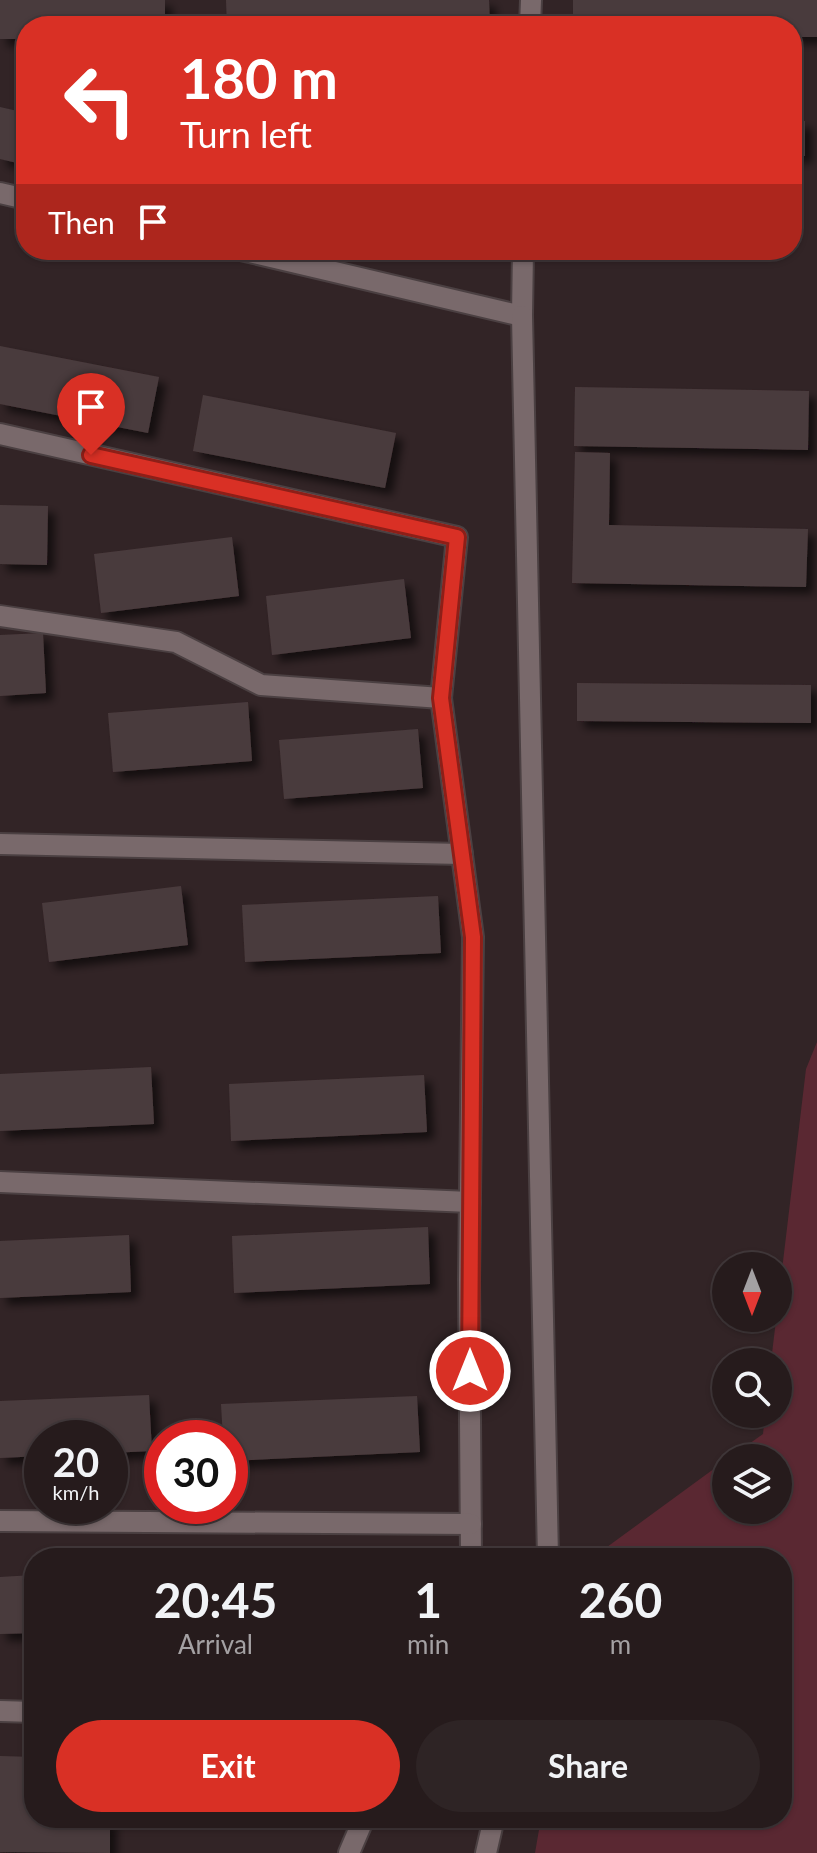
<!DOCTYPE html>
<style>
body{margin:0;font-family:Lato,sans-serif;background:#2e2425;color:#f1f3f6;height:100vh;display:flex;flex-direction:column;font-size:30px;white-space:nowrap}
*{box-sizing:border-box;margin:0}
p{font-size:26px;color:#a4a1a3}
.icon{flex:none;width:44px;height:44px;fill:none;stroke:currentColor;stroke-width:2;stroke-linecap:round;stroke-linejoin:round}
.map{position:relative;flex:1;overflow:hidden}
.drawer{position:absolute;left:24px;top:1548px;width:768px;height:280px;display:flex;flex-direction:column;background:#261b1c;border-radius:32px;box-shadow:0 2px 6px #0004,0 0 0 2px #42393b}
.drawer>*{flex:none}
.banner{position:absolute;left:16px;top:16px;width:786px;height:244px;border-radius:32px;box-shadow:0 2px 6px #0004,0 0 0 2px #42393b;background:#d93025;color:#fff;overflow:hidden}
.needle{width:52px;rotate:180deg}
.tools{position:absolute;left:712px;top:1252px;display:grid;gap:16px}
.tools a{display:grid;place-items:center;width:80px;height:80px;border-radius:50%;background:#261b1c;box-shadow:0 2px 6px #0004,0 0 0 2px #42393b;font-size:40px}
.speed{position:absolute;left:24px;top:1420px;display:flex;gap:16px;font-size:40px;font-weight:700;text-align:center}
.speed>*{display:grid;place-content:center;width:104px;height:104px;border-radius:50%;background:#261b1c;box-shadow:0 2px 6px #0004,0 0 0 2px #42393b;line-height:1}
.speed small{font-size:20px;font-weight:400}
.speed .limit{border:12px solid #d22;background:#fff;color:#111}
.pin{position:absolute;display:grid;place-items:center;width:68px;height:68px;color:#fff;margin:-82px -34px;border-radius:50% 50% 50% 0;rotate:-45deg;box-shadow:0 0 8px #0007}
.pin .icon{rotate:45deg}
.me{position:absolute;width:88px;margin:-44px;rotate:0deg;stroke-linejoin:round;filter:drop-shadow(0 0 6px #0008)}
.turn{display:flex;align-items:center;gap:28px;height:168px;padding:0 32px;font-size:36px}
.turn .icon{width:104px;height:104px;stroke-width:2.5}
.turn b{display:block;font-size:56px;line-height:68px}
.then{display:flex;align-items:center;height:76px;padding:0 32px;background:#0003;gap:16px;font-size:30px}
.eta{display:flex;justify-content:space-evenly;align-items:center;height:136px;text-align:center}
.eta b{font-size:48px;font-weight:700;line-height:56px}
.primary-button{display:flex;gap:16px;margin-top:auto;padding:16px 32px}
.primary-button a{flex:1;height:92px;border-radius:48px;background:#d93025;color:#fff;font-size:32px;font-weight:700;line-height:92px;text-align:center}
.primary-button a+a{background:#2e2425;color:#f1f3f6}
.map>svg:first-child{display:block}
.green{fill:#5a2832}
.building{fill:#4a3b3d;filter:url(#shadow)}
.lines{fill:none;stroke-linecap:round;stroke-linejoin:round}
.minor-casing{stroke:#4b4042;stroke-width:24}
.minor{stroke:#79696b;stroke-width:20}
.route-casing{stroke:#8d1f18;stroke-width:20}
.route{stroke:#d93025;stroke-width:14}
</style>
<div class="map">
<svg width="817" height="1853" viewBox="0 0 817 1853">
<defs>
<filter id="shadow"><feDropShadow dx="7" dy="7" stdDeviation="4" flood-color="#0009"/></filter>
</defs>
<rect width="100%" height="100%" fill="#322426"/>
<!-- green -->
<polygon class="green" points="817,1042 817,1853 535,1853 541,1818 782,1818 782,1558 592,1558 726,1460 726,1510 778,1510 778,1458 729,1458 763,1434 765,1414 778,1414 778,1362 771,1362 806,1069"/>
<!-- building -->
<g class="building">
<polygon points="0,0 165,0 165,26 26,26 26,39 0,39"/>
<polygon points="226,0 489,0 490,26 227,26"/>
<polygon points="573,0 817,0 817,37 792,37 792,26 573,26"/>
<polygon points="0,107 26,113 26,165 0,159"/>
<rect x="792" y="121" width="13" height="35"/>
<polygon points="0,346 159,377 148,433 0,404"/>
<polygon points="575,387 809,391 808,450 574,446"/>
<polygon points="203,395 396,433 385,488 193,451"/>
<polygon points="575,452 610,453 609,525 808,529 806,587 572,583"/>
<polygon points="0,505 48,506 47,565 0,564"/>
<polygon points="232,537 239,596 101,613 94,554"/>
<polygon points="404,579 411,638 272,655 266,596"/>
<polygon points="43,633 46,693 0,696 0,635"/>
<polygon points="577,683 811,685 811,723 577,721"/>
<polygon points="248,702 252,761 113,772 108,713"/>
<polygon points="418,729 423,788 284,799 279,740"/>
<polygon points="181,886 188,945 49,962 42,903"/>
<polygon points="438,896 441,953 245,962 242,905"/>
<polygon points="151,1067 154,1124 0,1131 0,1074"/>
<polygon points="424,1075 427,1132 231,1141 229,1084"/>
<polygon points="428,1227 430,1284 234,1293 232,1236"/>
<polygon points="129,1235 131,1292 0,1298 0,1241"/>
<polygon points="149,1395 152,1451 110,1453 110,1438 42,1438 42,1456 0,1458 0,1401"/>
<polygon points="417,1396 420,1452 230,1461 230,1438 223,1438 221,1404"/>
<polygon points="34,1575 34,1633 0,1634 0,1577"/>
<polygon points="0,1756 34,1757 34,1818 110,1818 110,1853 0,1852"/>
</g>
<g class="lines">
<defs>
<g id="minor">
<polyline points="530,26 531,0"/>
<polyline points="0,193 26,199"/>
<polyline points="241,250 522,316 523,250"/>
<polyline points="522,316 548,1558"/>
<polyline points="0,434 457,537 441,698 473,937 469,1280 471,1558"/>
<polyline points="0,616 176,642 261,685 441,698"/>
<polyline points="0,844 462,854"/>
<polyline points="0,1182 470,1202"/>
<polyline points="0,1521 471,1524"/>
<polyline points="0,1711 34,1712"/>
<polyline points="349,1853 364,1818"/>
<polyline points="486,1853 494,1818"/>
</g>
</defs>
<!-- minor casing -->
<use href="#minor" class="minor-casing"/>
<!-- minor -->
<use href="#minor" class="minor"/>
</g>
<g class="lines">
<defs>
<polyline id="route" points="91,455 457,537 441,698 473,937 470,1371"/>
</defs>
<!-- route casing -->
<use href="#route" class="route-casing"/>
<!-- route -->
<use href="#route" class="route"/>
</g>
</svg>
<div class="tools">
<a><svg class="needle" viewBox="-14 -14 28 28"><path d="M0-13l5 13h-10z" fill="#e53935"/><path d="M0 13l5-13h-10z" fill="#a4a1a3"/></svg></a>
<a><svg class="icon" aria-label="search" viewBox="0 0 24 24"><circle cx="10" cy="10" r="6"/><path d="M15 15l6 6"/></svg></a>
<a><svg class="icon" aria-label="layers" viewBox="0 0 24 24"><path d="M12 4l9 5-9 5-9-5zM3 14l9 5 9-5"/></svg></a>
</div>
<div class="speed"><div>20<small>km/h</small></div><div class="limit">30</div></div>
<div class="pin" style="left:91px;top:455px;background:#d93025"><svg class="icon" aria-label="arrive" viewBox="0 0 24 24"><path d="M6 21V4h12l-3 4 3 4H6"/></svg></div>
<svg class="me" style="left:470px;top:1371px" viewBox="-20 -20 40 40"><circle r="17" fill="#d93025" stroke="#fff" stroke-width="3"/><path d="M0-11L8 9 0 5-8 9z" fill="#fff"/></svg>
<div class="banner">
<div class="turn"><svg class="icon" aria-label="left" viewBox="0 0 24 24"><path d="M17 20v-9H6M10 6l-5 5 5 5"/></svg><div><b>180 m</b>Turn left</div></div>
<div class="then">Then<svg class="icon" aria-label="arrive" viewBox="0 0 24 24"><path d="M6 21V4h12l-3 4 3 4H6"/></svg></div>
</div>
<section class="drawer">
<div class="eta">
<div><b>20:45</b><p>Arrival</p></div>
<div><b>1</b><p>min</p></div>
<div><b>260</b><p>m</p></div>
</div>
<div class="primary-button"><a>Exit</a><a>Share</a></div>
</section>
</div>
